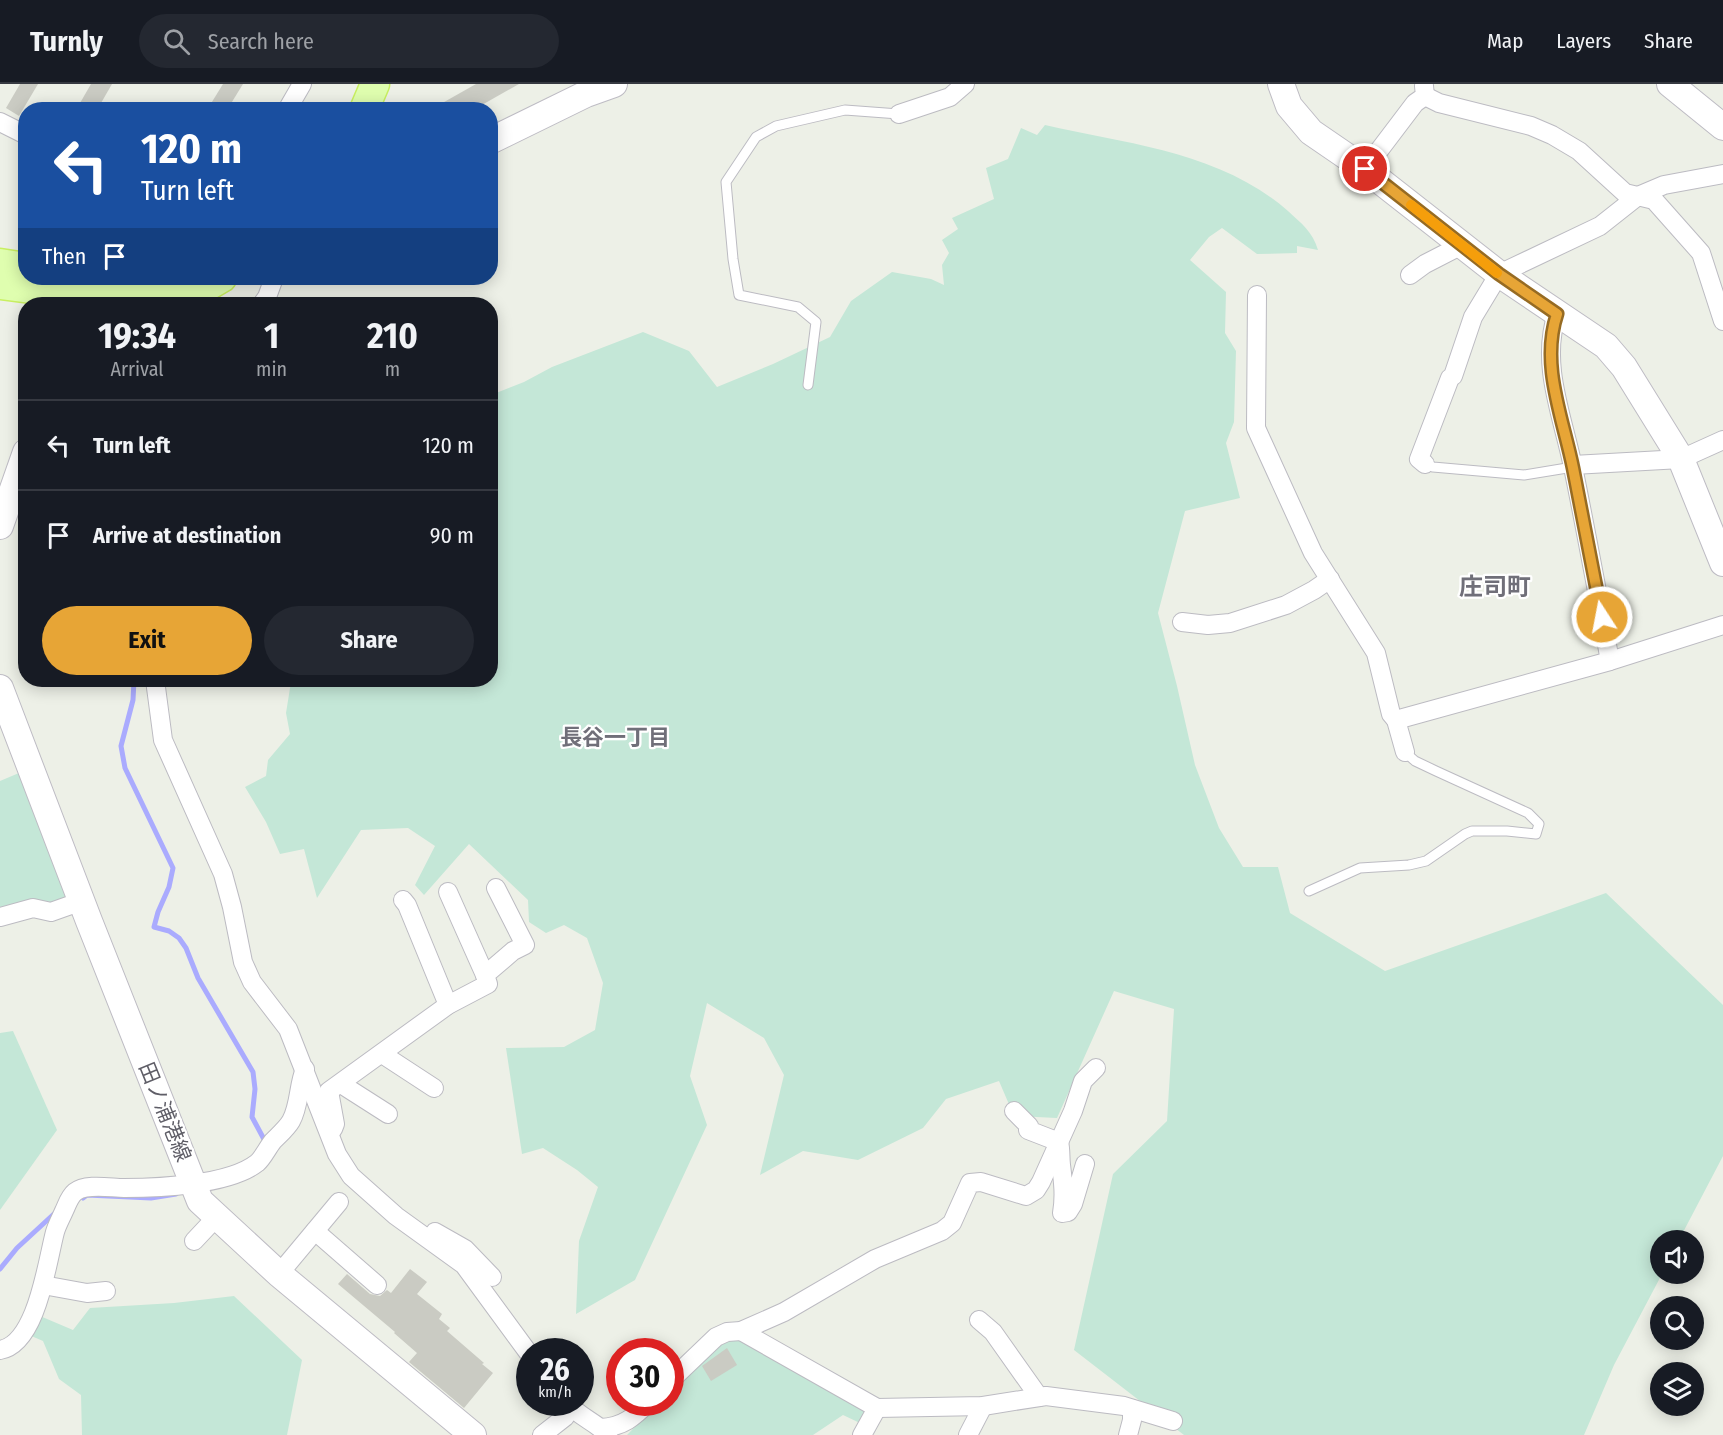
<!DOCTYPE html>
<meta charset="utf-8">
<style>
body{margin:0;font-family:"Fira Sans Condensed","Noto Sans JP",sans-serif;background:#242831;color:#f1f3f6;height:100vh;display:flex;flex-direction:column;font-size:22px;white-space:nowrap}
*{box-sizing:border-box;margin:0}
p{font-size:20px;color:#9ea1a6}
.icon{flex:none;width:33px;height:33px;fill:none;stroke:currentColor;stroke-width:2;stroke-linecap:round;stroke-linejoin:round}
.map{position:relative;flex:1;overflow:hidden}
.drawer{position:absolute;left:18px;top:213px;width:480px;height:390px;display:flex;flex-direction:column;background:#171b24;border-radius:24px;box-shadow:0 3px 15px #0003}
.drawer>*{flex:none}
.hud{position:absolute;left:18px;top:18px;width:480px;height:183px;border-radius:24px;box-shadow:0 3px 15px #0003;background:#1a4fa0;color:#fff;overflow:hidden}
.fabs{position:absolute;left:1650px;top:1146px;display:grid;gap:12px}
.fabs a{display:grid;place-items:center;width:54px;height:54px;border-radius:50%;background:#171b24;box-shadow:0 3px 15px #0003;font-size:30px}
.speed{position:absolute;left:516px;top:1254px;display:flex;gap:12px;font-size:30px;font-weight:700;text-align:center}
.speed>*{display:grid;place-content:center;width:78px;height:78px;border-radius:50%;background:#171b24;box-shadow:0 3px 15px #0003;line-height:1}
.speed small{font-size:15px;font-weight:400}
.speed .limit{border:9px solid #d22;background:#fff;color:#111}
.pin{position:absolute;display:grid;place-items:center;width:51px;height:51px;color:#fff;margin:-26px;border:3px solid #fff;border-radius:50%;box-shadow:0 2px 6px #0007}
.me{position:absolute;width:66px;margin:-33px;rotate:349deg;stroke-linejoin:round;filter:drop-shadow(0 0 4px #0008)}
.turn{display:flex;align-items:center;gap:21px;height:126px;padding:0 24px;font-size:27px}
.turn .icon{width:78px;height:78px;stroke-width:2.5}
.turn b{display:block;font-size:42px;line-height:51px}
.then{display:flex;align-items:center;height:57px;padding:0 24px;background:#0003;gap:12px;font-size:22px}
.eta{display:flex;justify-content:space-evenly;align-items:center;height:102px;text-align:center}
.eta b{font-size:36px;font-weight:700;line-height:42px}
.button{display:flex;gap:12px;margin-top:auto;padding:12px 24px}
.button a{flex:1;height:69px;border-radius:36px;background:#e7a536;color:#111;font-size:24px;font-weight:700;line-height:69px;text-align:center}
.button a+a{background:#242831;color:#f1f3f6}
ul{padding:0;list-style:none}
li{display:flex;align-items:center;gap:18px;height:90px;padding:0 24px;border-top:2px solid #363941}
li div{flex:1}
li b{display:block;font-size:22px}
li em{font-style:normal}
header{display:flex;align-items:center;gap:36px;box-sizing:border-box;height:84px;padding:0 30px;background:#171b24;border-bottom:2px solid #363941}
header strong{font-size:28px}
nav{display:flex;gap:33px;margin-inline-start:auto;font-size:21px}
.search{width:420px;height:54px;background:#242831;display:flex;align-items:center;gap:15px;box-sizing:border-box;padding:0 21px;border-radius:33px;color:#9ea1a6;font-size:22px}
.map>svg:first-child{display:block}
.green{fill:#c4e7d7}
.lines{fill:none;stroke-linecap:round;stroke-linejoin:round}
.stream{stroke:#aaabfe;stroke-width:5}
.building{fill:#cacbc3}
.lane-casing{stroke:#bcbbc2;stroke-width:11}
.street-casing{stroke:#bcbbc2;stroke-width:20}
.secondary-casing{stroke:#bebcc4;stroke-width:28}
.primary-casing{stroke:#c9f061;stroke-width:31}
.lane{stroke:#fff;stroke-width:9}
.street{stroke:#fff;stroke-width:18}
.secondary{stroke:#fff;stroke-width:26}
.primary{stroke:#dffeaf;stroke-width:28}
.route-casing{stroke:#966b23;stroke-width:15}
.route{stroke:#e7a536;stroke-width:10}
.slow{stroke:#f59e0b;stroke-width:10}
.labels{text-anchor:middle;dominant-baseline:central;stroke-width:4.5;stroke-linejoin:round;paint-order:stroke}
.street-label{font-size:21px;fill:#5f5e67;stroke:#fff}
.neighbourhood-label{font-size:22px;font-weight:bold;fill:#706f79;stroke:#fff}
.quarter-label{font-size:24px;font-weight:bold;fill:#706f79;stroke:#fff}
</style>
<header>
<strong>Turnly</strong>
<div class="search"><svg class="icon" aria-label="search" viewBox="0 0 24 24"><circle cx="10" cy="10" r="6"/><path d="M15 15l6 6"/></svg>Search here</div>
<nav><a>Map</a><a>Layers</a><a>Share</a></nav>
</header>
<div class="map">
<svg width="1723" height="1351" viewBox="0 0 1723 1351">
<rect width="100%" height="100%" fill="#edf0e7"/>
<!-- green -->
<g class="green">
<path d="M1045 41C1128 60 1221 68 1288 127 1301 139 1313 148 1318 166L1297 162V169L1257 170 1222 144 1209 153 1190 176 1226 208 1225 249 1236 267 1234 338 1226 359 1240 414 1185 427 1158 529 1177 602 1195 681 1219 744 1243 783H1278L1290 829 1385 887 1606 809 1723 921V1072L1679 1156H1660V1190H1662L1614 1281 1584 1351H1184L1074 1266 1113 1090 1167 1037 1174 925 1114 907 1057 1034 1014 1032 999 997 946 1015 923 1044 858 1076 803 1067 760 1091 784 991 764 954 707 919 690 992 707 1041 635 1196 576 1230 579 1157 598 1103 577 1086 543 1064 522 1070 506 964 564 963 595 946 603 899 587 854 564 841 546 849 529 838 528 816 469 760 424 811 415 801 435 762 408 744 361 746 317 814 304 765 280 770 266 738 245 703 266 692 268 676 290 650 286 629 291 598 288 596H490L491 311 524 298 552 283 643 248 689 267 717 303 773 280 830 253 851 217 892 188 931 195 944 201 942 181 949 169 942 156 958 145 952 134 994 115 986 84 1008 75 1021 44 1037 51Z"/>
<polygon points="19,689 69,818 0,829 0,697"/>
<polygon points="13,947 57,1046 0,1126 0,949"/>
<polygon points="234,1212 302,1276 287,1351 82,1351 81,1311 59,1295 43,1257 29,1251 40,1232 73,1246 90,1224 174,1219"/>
<polygon points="740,1252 864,1324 865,1333 862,1340 843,1331 813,1351 627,1351 658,1319 670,1318 671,1306 723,1256"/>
</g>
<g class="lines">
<!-- stream -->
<g class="stream">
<polyline points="134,596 133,616 121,662 125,684 173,784 169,803 158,828 154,843 169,847 179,854 186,864 198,894 253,988 255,1005 252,1033 266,1059"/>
<polyline points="83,1114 87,1111 151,1114 176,1110"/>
<polyline points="0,1185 17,1164 55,1129"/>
</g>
</g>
<!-- building -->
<g class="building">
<polygon points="20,0 38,0 19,32 6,24"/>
<polygon points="91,0 112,0 97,26 76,26"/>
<polygon points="223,0 243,0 227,26 207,26"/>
<polygon points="476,0 519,0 473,26 430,26"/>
<polygon points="410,1185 427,1198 417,1210 442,1230 439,1235 450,1244 447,1247 484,1279 482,1280 493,1289 464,1324 409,1278 417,1269 394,1249 395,1248 338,1200 347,1190 370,1210 380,1212 387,1206 391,1209"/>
<polygon points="727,1264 737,1281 711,1297 702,1282"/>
</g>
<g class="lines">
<defs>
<g id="lane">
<polyline points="808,301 816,238 798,223 739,211 733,175 726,98 756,53 776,42 845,26 899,30"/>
<polyline points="1425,380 1433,383 1524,391 1567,384 1573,381"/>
<polyline points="1309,807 1360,784 1409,781 1426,777 1465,750 1472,747 1507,747 1536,750 1539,740 1528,729 1436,687 1415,677 1405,668"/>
</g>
<g id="street">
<polyline points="1425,12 1439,19 1531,42 1552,51 1579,67 1625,109 1654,116 1701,169 1723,237"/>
<polyline points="287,26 302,0"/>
<polyline points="899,30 950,13 965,0"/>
<polyline points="0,38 26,51"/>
<polyline points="1365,85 1415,19 1425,12 1424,2"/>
<polyline points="1410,191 1425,180 1462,161"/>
<polyline points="1257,211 1256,344 1313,469 1376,569 1391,630 1396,636"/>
<polyline points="262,220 267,213 274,194"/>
<path d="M1557 230C1540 280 1563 333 1573 383 1586 447 1598 512 1610 577"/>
<polyline points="1425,380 1419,375 1450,294 1453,292 1473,233 1499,190 1600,142 1638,112 1664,101 1723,90"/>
<polyline points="1573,381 1681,375 1723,356"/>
<polyline points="1182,538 1208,541 1230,539 1286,521 1314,506 1330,495"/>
<polyline points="155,596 163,656 223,790 232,823 243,878 252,898 288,945 337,1070 351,1092 396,1132 464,1181 530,1271"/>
<polyline points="1405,668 1396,636 1610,577 1723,541"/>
<polyline points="448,808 485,891"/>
<polyline points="403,816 407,821 448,921"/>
<polyline points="0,833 33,824 51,828 82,817"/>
<polyline points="382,970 434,1004"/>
<polyline points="341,1000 388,1030"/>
<path d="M1014 1027 1029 1042 1028 1046 1059 1058C1061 1066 1060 1073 1061 1081 1063 1097 1065 1112 1062 1129L1068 1128 1073 1120 1085 1080"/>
<polyline points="333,1045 335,1040 329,1007 448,921 488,900 485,891 513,867 525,861 496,804"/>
<polyline points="315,1147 377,1201"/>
<polyline points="435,1148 465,1165 492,1193"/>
<polyline points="194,1157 209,1141"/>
<polyline points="279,1190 339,1118"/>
<polyline points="43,1201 87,1209 106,1207"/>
<polyline points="979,1236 993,1248 1039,1313"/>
<polyline points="741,1247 877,1324 983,1322 1046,1312 1124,1322 1173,1337"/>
<path d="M0 1266C37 1260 47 1178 55 1148 57 1141 61 1134 64 1127 67 1121 69 1113 75 1108 86 1099 111 1104 124 1104 159 1104 229 1101 257 1079 263 1074 268 1063 273 1057 279 1051 287 1044 291 1037 300 1021 298 1001 305 985"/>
<polyline points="670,1297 716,1253 727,1248 741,1247 784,1228 875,1175 942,1147 952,1139 970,1099 981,1098 1026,1112 1036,1106 1041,1098 1073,1027 1083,997 1096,984"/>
<path d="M567 1318C577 1332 596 1338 608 1351"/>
<path d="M601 1344C623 1343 634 1333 649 1318"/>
<polyline points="542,1351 565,1333 571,1324"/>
<polyline points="862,1351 877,1324"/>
<polyline points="968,1351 983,1322"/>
<polyline points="1128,1351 1132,1336 1132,1325"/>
</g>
<g id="secondary">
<polyline points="1281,0 1289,22 1311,48 1365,85 1499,190 1606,262 1624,283 1681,375 1723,479"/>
<polyline points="1670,0 1723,43"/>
<polyline points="490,57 586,10 614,0"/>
<polyline points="0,442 26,368"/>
<polyline points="0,604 89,837 200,1117 279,1190 473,1351"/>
</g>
<g id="primary">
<polyline points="364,26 375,0"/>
<polyline points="0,179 26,183"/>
<polyline points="0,201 71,210 135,208 193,194"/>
<polyline points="171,220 188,214 222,194"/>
</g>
</defs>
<!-- lane casing -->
<use href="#lane" class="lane-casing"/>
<!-- street casing -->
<use href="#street" class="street-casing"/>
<!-- secondary casing -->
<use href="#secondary" class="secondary-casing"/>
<!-- primary casing -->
<use href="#primary" class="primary-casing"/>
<!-- lane -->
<use href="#lane" class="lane"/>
<!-- street -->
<use href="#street" class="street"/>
<!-- secondary -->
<use href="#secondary" class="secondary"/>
<!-- primary -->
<use href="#primary" class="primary"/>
</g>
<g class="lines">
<defs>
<path id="route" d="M1365 85 1499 190 1557 230C1540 281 1563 334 1573 384 1583 433 1592 483 1602 533"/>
</defs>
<!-- route casing -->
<use href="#route" class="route-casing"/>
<!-- route -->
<use href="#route" class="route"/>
<!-- slow -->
<polyline class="slow" points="1411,121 1497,189"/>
</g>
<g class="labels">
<!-- street labels -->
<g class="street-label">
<text transform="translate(165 1028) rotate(68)">田ノ浦港線</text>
</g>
<!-- neighbourhood labels -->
<g class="neighbourhood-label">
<text x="615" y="653">長谷一丁目</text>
</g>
<!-- quarter labels -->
<g class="quarter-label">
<text x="1495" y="503">庄司町</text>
</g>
</g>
</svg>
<div class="fabs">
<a><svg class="icon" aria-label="sound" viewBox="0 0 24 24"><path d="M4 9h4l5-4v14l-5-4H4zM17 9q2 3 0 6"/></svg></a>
<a><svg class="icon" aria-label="search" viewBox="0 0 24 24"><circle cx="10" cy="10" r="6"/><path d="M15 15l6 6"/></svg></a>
<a><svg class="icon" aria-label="layers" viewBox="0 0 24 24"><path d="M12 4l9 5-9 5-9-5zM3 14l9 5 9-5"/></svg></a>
</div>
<div class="speed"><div>26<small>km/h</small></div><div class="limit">30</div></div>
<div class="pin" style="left:1365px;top:85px;background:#d93025"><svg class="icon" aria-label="arrive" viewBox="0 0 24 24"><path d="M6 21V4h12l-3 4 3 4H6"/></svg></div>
<svg class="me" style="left:1602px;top:533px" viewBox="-20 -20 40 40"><circle r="17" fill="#e7a536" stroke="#fff" stroke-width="3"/><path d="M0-11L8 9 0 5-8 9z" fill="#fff"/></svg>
<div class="hud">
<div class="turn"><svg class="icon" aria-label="left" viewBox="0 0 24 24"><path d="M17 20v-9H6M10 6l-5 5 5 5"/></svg><div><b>120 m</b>Turn left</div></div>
<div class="then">Then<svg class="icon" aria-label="arrive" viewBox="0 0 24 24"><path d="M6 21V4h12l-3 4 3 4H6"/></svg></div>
</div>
<section class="drawer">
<div class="eta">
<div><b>19:34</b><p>Arrival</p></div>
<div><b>1</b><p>min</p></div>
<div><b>210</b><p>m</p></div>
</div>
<ul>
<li><svg class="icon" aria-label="left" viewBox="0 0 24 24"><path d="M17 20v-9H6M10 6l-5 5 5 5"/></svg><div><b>Turn left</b></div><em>120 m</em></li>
<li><svg class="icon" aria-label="arrive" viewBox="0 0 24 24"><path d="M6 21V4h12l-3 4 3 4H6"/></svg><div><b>Arrive at destination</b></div><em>90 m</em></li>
</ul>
<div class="button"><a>Exit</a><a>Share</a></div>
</section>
</div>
